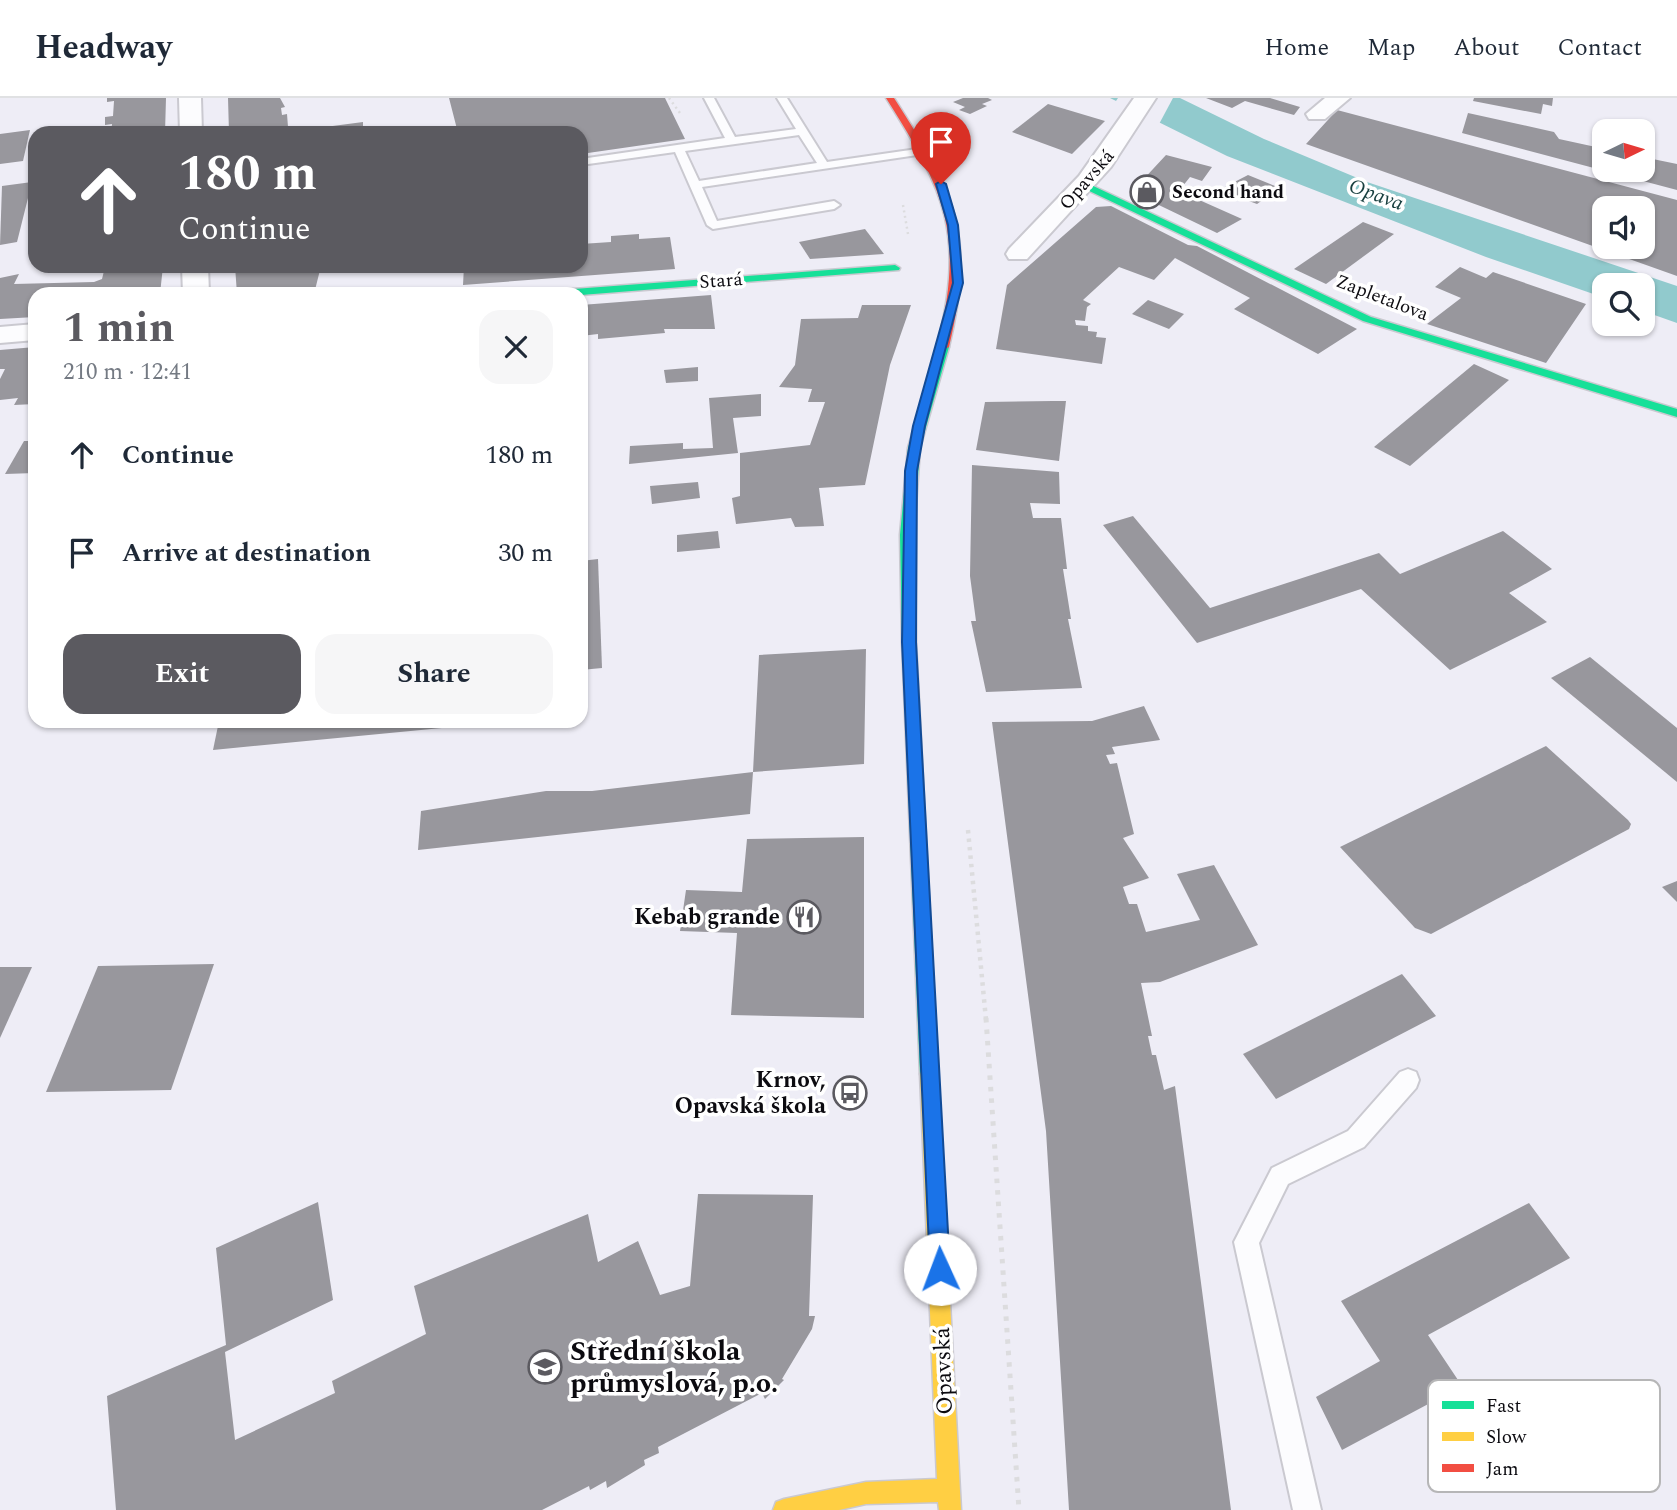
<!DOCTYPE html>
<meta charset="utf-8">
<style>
body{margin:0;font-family:Spectral,serif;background:#f6f6f7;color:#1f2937;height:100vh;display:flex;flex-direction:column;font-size:26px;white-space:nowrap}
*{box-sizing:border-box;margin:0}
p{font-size:23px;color:#747a83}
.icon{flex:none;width:38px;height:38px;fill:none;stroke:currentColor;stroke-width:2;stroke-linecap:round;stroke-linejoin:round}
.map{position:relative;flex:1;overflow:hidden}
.panel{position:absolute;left:28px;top:189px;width:560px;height:441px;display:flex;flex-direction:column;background:#fff;border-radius:21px;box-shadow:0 2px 5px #0004}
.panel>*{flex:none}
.top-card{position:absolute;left:28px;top:28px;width:560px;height:147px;border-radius:21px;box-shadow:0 2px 5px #0004;background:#5b5a60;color:#fff;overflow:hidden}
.needle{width:46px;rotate:85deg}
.fabs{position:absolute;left:1592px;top:21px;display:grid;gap:14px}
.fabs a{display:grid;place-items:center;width:63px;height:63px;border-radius:14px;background:#fff;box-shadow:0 2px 5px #0004;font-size:35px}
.pin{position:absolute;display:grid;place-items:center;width:60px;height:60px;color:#fff;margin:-72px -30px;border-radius:50% 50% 50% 0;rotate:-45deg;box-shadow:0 0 7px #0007}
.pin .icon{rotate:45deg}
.me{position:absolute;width:77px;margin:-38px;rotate:358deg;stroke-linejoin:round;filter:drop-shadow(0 0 5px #0008)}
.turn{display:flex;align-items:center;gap:24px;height:147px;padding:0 35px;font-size:32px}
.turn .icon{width:91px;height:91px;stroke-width:2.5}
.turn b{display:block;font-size:49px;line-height:60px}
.round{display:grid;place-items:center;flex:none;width:74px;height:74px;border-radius:21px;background:#f6f6f7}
.overview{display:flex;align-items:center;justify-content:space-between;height:119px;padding:0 35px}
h1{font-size:42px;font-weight:700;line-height:52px;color:#5b5a60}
.cta{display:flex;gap:14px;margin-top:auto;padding:14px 35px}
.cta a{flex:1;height:80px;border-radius:21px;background:#5b5a60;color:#fff;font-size:28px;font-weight:700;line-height:80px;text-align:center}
.cta a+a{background:#f6f6f7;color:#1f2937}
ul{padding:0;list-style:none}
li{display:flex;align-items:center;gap:21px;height:98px;padding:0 35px}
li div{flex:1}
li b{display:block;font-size:26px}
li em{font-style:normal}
header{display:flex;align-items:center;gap:42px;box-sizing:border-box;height:98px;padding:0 35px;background:#fff;border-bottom:2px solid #e0e1e3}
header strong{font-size:33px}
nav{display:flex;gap:38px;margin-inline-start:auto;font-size:24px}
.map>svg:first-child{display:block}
.water{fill:#91cacd}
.pier{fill:#eeedf6}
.building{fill:#98979d;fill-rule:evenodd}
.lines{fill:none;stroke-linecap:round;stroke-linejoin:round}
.lane-casing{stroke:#cac9d0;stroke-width:4}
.street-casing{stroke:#cac9d0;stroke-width:4}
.fast-casing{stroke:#cac9d0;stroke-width:3}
.slow-casing{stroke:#cac9d0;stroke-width:3}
.jam-casing{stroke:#cac9d0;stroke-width:3}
.path-far2{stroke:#dcdcde;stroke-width:2.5;stroke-dasharray:2 3.5;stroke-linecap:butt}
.path-far1{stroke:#dcdcde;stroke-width:4.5;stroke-dasharray:3.5 5;stroke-linecap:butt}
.path{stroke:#dcdcde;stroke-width:5;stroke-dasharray:4.5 7;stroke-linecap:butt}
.lane{fill:#fcfcfe;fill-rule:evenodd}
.street{fill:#fcfcfe;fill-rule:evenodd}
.fast{fill:#16e098;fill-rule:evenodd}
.slow{fill:#ffcf43;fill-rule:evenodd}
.jam{fill:#f24e42;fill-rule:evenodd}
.route{fill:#1a73e8;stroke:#114b97;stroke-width:2}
.labels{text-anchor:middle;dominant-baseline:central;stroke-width:7;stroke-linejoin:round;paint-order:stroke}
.far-street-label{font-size:19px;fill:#0c0b10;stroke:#fff}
.far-poi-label{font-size:19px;font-weight:bold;fill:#0c0b10;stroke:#fff;text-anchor:start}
.far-water-label{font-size:21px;font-style:italic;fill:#183f3f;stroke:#fff}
.poi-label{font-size:23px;font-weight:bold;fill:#0c0b10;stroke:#fff;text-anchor:end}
.street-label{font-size:23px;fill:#0c0b10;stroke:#fff}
.near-poi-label{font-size:28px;font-weight:bold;fill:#0c0b10;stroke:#fff;text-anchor:start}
.key{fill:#fff;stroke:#b6b6b7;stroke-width:2}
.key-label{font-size:19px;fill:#0c0b10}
</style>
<header>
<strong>Headway</strong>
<nav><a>Home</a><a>Map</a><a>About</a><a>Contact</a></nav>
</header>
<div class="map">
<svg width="1677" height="1412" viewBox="0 0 1677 1412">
<rect width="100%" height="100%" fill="#eeedf6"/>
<!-- water -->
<polygon class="water" points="1110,0 1180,0 1264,41 1367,84 1677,188 1677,225 1643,213 1643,187 1605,187 1605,200 1486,159 1227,58"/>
<!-- pier -->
<polygon class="pier" points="1118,0 1173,0 1158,28 1114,6"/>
<!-- building -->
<g class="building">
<polygon points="107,0 166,0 165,35 111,35 112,26 105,27 105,19 113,18 114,3 107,4"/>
<polygon points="228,0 280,0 285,9 281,10 282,17 287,16 288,29 296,28 297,35 229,35"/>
<polygon points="449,0 665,0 685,41 581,56 581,35 458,35"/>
<polygon points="963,0 988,0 992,2 982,6 987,8 970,16 959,12 965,9 953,4"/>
<polygon points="1206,0 1270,0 1300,9 1294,17 1245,3 1232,10"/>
<polygon points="1474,0 1553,0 1552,8 1543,6 1541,16 1473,3"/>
<polygon points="1048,6 1105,23 1072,56 1012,34"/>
<path d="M1337 12 1677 102V178L1306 46ZM1605 110H1643V149H1605Z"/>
<polygon points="1468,15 1554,34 1559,41 1605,51 1605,72 1643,72 1643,59 1677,66 1677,92 1462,35"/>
<polygon points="363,24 363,30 324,35 311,35 310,31"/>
<polygon points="30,32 23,63 0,66 0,36"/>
<polygon points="1166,57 1212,69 1202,83 1190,79 1182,89 1188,97 1242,121 1217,135 1138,97 1136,91 1140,85"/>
<polygon points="1248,77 1285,92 1280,96 1274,94 1257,106 1219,92"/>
<polygon points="32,84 17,144 0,147 2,88"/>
<polygon points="1111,108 1188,147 1197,148 1357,231 1318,256 1234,211 1250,200 1175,160 1154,182 1119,169 1083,202 1091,206 1087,209 1085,223 1075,222 1076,227 1088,228 1088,233 1097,234 1096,239 1106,240 1102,266 996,251 1007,187 1096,109"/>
<polygon points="1363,124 1394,136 1326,186 1294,171"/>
<polygon points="865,131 884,156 810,161 799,144"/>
<polygon points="639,136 639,141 670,139 675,171 463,187 464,168 581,168 581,146 611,144 611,138"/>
<polygon points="99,168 163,168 160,196 35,196 35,219 0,221 0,180 19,176 14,186 94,184 102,181 104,173 99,173"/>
<polygon points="235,168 289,168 290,171 321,168 314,196 237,196"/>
<polygon points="1460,169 1486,180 1493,174 1586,206 1546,265 1427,226 1461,200 1435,189"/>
<polygon points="711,197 715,231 664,231 665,235 598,241 598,236 581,238 581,207"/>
<polygon points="1148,202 1184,216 1169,231 1132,216"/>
<polygon points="862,207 911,207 890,267 865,387 819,390 824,428 795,429 791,420 736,426 732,400 740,398 740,355 810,347 825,304 808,304 812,291 779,289 795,267 801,221 858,220"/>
<polygon points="35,249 35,306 14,307 18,300 0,302 0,281 5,271 0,271 0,252"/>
<polygon points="1474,266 1509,282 1410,368 1374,349"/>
<polygon points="698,269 698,283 666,285 664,272"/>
<polygon points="761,296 761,318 733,320 738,355 629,366 630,348 683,345 683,351 713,350 709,300"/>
<polygon points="1053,303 1066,303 1059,363 976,352 985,304"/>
<polygon points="24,343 35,343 35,375 5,376"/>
<polygon points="972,367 1059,374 1060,406 1030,405 1033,420 1061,420 1067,471 1063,471 1071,521 1068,521 1082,590 986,594 971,523 976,523 970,478"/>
<polygon points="698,384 700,400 652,406 650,388"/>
<polygon points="1133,418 1210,510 1379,455 1400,476 1503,433 1552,471 1509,495 1547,524 1450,572 1361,491 1197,545 1103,427"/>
<polygon points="718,433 720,450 677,454 677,437"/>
<polygon points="598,461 602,570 581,572 581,463"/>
<polygon points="866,551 864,666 753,674 750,716 418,752 421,713 546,693 592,693 753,674 759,557"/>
<polygon points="1590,559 1677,630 1677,684 1551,580"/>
<polygon points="1144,608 1160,642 1112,649 1115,656 1106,657 1110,666 1117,665 1134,736 1123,740 1149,780 1123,789 1129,806 1137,806 1146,834 1200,822 1177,776 1214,767 1258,847 1160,884 1141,885 1152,938 1148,938 1152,957 1156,957 1164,992 1175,988 1231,1412 1069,1412 1046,1033 992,624 1092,623"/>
<polygon points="219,623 494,623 494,625 213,652"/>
<polygon points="1546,648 1628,722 1631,726 1629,731 1431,836 1415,830 1340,749"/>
<polygon points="864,739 864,920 731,917 737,835 680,833 686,792 742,794 747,741"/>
<polygon points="1677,783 1677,804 1662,789"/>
<polygon points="214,866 171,992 46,994 98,868"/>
<polygon points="0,869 32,869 0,940"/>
<polygon points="1402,876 1436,918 1276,1001 1243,956"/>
<polygon points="698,1096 813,1097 809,1218 815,1218 812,1231 782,1281 784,1282 765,1301 762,1295 658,1349 659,1355 644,1362 645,1367 607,1390 606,1383 590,1392 589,1388 542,1412 116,1412 107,1298 226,1247 216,1150 318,1104 333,1202 225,1254 235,1342 335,1295 332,1283 426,1236 414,1188 588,1116 598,1164 638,1143 660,1197 690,1188"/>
<polygon points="1529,1105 1570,1160 1428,1237 1462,1288 1342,1352 1316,1299 1380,1263 1341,1203"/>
</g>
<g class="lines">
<defs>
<g id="lane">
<path d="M704 0H714L735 39 796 31 777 0H787L827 64 924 50 930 53 924 56 702 89 717 123 834 103 840 107 834 111 713 131 707 127 675 54 581 67V61L725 40ZM799 37 817 65 699 83 685 53Z"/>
<polygon points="1408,971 1416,974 1419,982 1416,990 1364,1049 1288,1086 1259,1145 1321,1412 1293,1412 1234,1144 1272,1070 1348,1033 1400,974"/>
</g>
<g id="street">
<polygon points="179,0 201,0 202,35 180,35"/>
<polygon points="1134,0 1156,0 1111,69 1027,161 1009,161 1006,156 1009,151 1079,78"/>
<polygon points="1325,0 1350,0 1325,21 1309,21 1306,16"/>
<polygon points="182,168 208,168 209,196 183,196"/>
<polygon points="35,226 35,242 0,245 0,229"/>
</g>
<g id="fast">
<polygon points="1083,86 1089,86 1371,219 1677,311 1677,319 1363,223 1083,90"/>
<polygon points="895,167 900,170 899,172 581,197 542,196 547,193"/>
<polygon points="943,246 949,249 920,350 914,437 916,544 938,976 936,982 929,985 922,982 920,976 902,544 900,437 908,350 937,249"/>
</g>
<polygon id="slow" points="929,967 936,970 938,976 961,1412 939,1412 938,1404 866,1406 839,1412 773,1412 776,1404 784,1401 866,1384 937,1381 920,976 922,970"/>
<path id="jam" d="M886 0H894C955 95 976 136 949 249L943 252 937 249C965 136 946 95 886 0Z"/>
</defs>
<!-- lane casing -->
<use href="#lane" class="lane-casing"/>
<!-- street casing -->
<use href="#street" class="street-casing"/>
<!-- fast casing -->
<use href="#fast" class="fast-casing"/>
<!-- slow casing -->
<use href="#slow" class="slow-casing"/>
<!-- jam casing -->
<use href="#jam" class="jam-casing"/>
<!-- path-far2 -->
<g class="path-far2">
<polyline points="669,0 680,15"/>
<polyline points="903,107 908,136"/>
</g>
<!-- path-far1 -->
<polyline class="path-far1" points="968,732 986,922"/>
<!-- path -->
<polyline class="path" points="986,920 1019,1412"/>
<!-- lane -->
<use href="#lane" class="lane"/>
<!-- street -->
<use href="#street" class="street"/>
<!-- fast -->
<use href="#fast" class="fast"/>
<!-- slow -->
<use href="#slow" class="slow"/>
<!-- jam -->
<use href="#jam" class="jam"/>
</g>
<!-- route -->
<polygon class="route" points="941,83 946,86 958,127 963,185 925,328 917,373 916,544 950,1171 947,1178 940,1181 933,1178 930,1171 902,544 905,373 913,328 953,185 948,127 936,86"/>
<!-- icons -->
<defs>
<symbol id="shop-ring" viewBox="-11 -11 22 22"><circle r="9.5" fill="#fff" stroke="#5b5a60" stroke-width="1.5"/><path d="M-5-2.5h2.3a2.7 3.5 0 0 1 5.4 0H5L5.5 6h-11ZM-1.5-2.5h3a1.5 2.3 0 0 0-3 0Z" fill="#5b5a60"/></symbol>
<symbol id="restaurant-ring" viewBox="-11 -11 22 22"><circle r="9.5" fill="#fff" stroke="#5b5a60" stroke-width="1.5"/><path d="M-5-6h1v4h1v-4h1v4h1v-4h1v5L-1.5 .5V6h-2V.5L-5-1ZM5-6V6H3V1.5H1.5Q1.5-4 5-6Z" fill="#5b5a60"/></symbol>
<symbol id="bus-ring" viewBox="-11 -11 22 22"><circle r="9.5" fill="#fff" stroke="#5b5a60" stroke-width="1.5"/><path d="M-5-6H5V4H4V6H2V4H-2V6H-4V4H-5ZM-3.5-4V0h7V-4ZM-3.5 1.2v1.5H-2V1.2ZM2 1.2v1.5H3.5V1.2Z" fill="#5b5a60"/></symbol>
<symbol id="school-ring" viewBox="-11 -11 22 22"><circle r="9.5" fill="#fff" stroke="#5b5a60" stroke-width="1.5"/><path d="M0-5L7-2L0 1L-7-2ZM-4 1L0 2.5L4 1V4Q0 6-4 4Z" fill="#5b5a60"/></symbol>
</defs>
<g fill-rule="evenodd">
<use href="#shop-ring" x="1128" y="75" width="38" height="38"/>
<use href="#restaurant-ring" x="785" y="800" width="38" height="38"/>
<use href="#bus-ring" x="831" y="976" width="38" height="38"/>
<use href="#school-ring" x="526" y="1250" width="38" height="38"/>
</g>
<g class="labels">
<!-- far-street labels -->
<g class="far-street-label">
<text transform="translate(1087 82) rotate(-49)">Opavská</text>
<text transform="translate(721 183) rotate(-4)">Stará</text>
<text transform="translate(1382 200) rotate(21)">Zapletalova</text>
</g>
<!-- far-poi labels -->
<g class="far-poi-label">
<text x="1172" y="94">Second hand</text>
</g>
<!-- far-water labels -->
<g class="far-water-label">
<text transform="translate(1376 97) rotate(20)">Opava</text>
</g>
<!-- poi labels -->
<g class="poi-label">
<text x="780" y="819">Kebab grande</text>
<text x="826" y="982">Krnov,<tspan x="826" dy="26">Opavská škola</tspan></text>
</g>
<!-- street labels -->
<g class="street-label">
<text transform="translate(944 1273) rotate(-92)">Opavská</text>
</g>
<!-- near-poi labels -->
<g class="near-poi-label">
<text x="570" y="1253">Střední škola<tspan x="570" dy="32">průmyslová, p.o.</tspan></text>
</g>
</g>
<!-- legend -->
<rect x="1428" y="1282" width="232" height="112" rx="10" class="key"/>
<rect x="1442" y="1303" width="32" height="8" fill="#16e098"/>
<rect x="1442" y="1334" width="32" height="9" fill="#ffcf43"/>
<rect x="1442" y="1366" width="32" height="8" fill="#f24e42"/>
<g class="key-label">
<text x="1486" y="1314">Fast</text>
<text x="1486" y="1345">Slow</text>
<text x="1486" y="1377">Jam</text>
</g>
</svg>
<div class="fabs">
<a><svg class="needle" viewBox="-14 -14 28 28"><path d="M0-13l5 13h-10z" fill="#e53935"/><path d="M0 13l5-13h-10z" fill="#747a83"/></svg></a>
<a><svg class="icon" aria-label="sound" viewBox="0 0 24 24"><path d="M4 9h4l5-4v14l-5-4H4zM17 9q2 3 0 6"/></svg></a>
<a><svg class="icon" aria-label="search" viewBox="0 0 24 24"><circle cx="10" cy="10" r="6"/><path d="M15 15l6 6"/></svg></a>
</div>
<div class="pin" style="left:941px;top:86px;background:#d93025"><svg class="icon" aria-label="arrive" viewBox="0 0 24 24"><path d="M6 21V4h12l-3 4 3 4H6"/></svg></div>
<svg class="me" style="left:940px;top:1171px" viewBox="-20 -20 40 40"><circle r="19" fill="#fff"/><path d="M0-13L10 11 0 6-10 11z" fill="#1a73e8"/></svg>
<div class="top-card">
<div class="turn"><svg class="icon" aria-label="ahead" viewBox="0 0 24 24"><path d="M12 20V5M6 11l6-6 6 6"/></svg><div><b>180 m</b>Continue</div></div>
</div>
<section class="panel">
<div class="overview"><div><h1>1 min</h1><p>210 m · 12:41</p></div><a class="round"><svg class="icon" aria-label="close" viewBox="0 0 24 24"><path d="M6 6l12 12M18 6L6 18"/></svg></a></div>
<ul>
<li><svg class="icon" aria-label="ahead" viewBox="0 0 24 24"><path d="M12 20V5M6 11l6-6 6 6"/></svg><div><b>Continue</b></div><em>180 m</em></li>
<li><svg class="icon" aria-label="arrive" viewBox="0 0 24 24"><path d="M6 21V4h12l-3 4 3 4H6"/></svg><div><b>Arrive at destination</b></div><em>30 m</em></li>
</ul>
<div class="cta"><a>Exit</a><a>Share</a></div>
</section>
</div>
